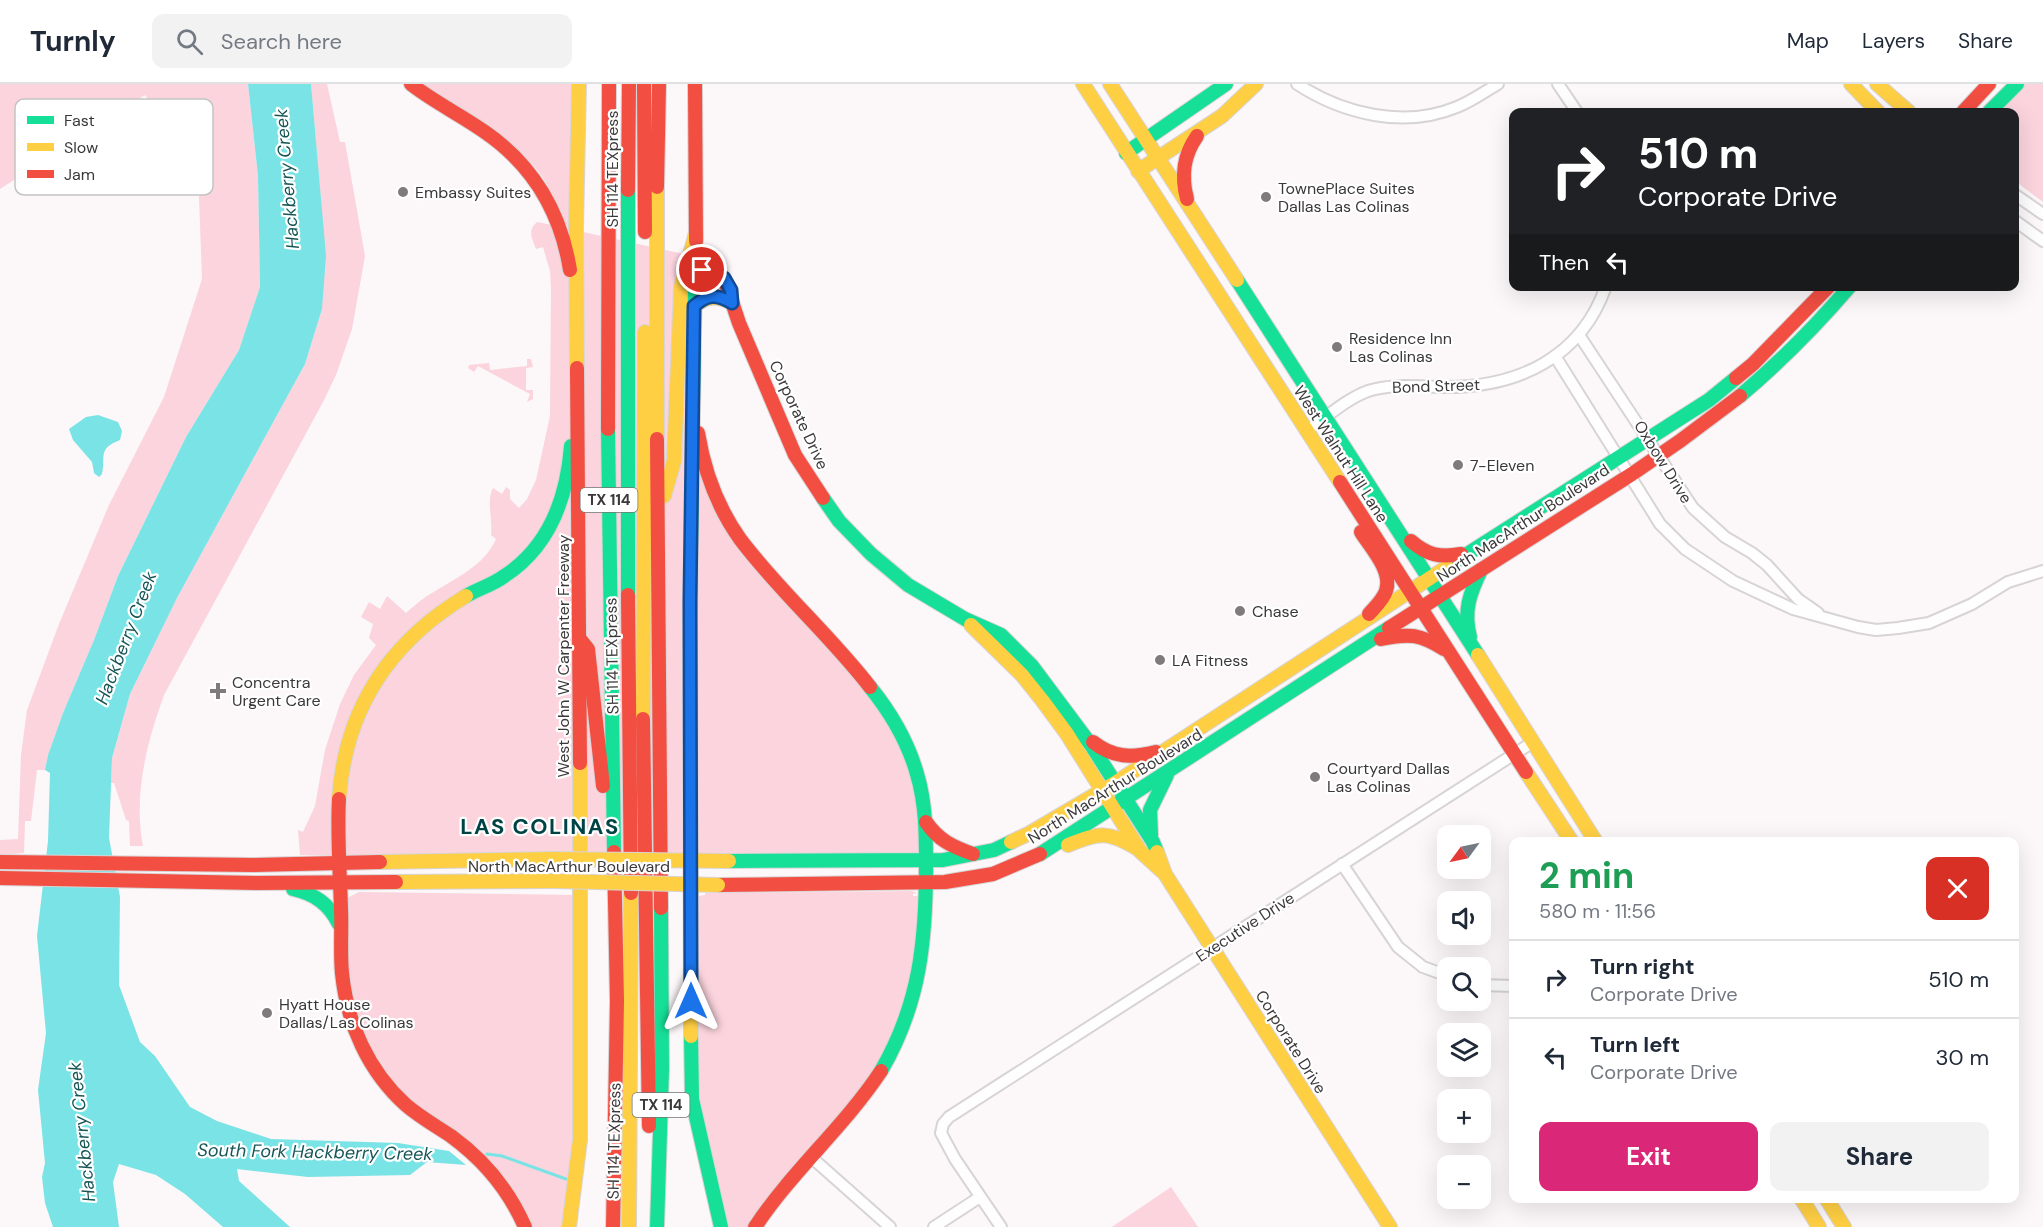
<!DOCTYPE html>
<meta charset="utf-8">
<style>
body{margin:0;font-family:"DM Sans",sans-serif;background:#f2f2f3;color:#1f2937;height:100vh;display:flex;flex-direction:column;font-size:22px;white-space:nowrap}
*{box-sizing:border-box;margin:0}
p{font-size:20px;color:#747a83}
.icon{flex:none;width:33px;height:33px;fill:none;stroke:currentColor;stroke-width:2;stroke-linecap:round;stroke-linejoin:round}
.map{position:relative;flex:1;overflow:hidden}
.sheet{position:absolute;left:1509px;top:753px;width:510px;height:366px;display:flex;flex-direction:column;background:#fff;border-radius:12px;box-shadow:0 6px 24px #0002}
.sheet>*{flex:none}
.guide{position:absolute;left:1509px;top:24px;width:510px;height:183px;border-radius:12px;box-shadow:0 6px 24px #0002;background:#202124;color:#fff;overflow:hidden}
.needle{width:39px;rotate:237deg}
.buttons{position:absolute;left:1437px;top:741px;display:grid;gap:12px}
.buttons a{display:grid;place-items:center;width:54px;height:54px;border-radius:12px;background:#fff;box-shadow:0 6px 24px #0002;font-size:30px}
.pin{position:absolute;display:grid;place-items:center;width:51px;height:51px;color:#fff;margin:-26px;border:3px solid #fff;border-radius:50%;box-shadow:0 2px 6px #0007}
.me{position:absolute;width:66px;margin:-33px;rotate:0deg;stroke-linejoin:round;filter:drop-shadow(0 0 4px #0008)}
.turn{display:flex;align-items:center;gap:21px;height:126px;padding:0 30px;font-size:27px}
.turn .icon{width:78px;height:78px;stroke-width:2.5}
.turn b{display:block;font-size:42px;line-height:51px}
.then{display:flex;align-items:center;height:57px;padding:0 30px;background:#0003;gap:12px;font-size:22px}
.round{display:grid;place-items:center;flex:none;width:63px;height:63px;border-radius:12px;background:#f2f2f3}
.summary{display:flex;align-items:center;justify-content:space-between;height:102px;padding:0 30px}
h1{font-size:36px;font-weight:700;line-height:45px;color:#1e9e55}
.primary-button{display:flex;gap:12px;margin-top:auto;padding:12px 30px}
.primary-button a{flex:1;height:69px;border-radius:12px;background:#db2777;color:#fff;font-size:24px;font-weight:700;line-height:69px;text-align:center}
.primary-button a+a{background:#f2f2f3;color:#1f2937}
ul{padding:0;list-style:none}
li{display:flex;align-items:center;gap:18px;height:78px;padding:0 30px;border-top:2px solid #e0e1e3}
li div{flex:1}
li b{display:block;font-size:22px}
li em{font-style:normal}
header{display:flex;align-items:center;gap:36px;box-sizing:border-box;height:84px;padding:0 30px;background:#fff;border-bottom:2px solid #e0e1e3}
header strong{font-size:28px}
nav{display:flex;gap:33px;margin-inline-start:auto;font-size:21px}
.search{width:420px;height:54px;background:#f2f2f3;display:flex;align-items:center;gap:15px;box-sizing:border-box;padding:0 21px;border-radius:12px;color:#747a83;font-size:22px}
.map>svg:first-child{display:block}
.green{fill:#fbd4dd}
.water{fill:#7ae3e6}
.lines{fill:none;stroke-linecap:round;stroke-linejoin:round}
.stream{stroke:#7ae3e6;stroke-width:3}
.street-casing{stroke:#d8d4d5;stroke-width:14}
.fast-casing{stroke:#d8d4d5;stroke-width:16}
.slow-casing{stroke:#d8d4d5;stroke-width:16}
.jam-casing{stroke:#d8d4d5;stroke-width:16}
.street{stroke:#fffefe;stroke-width:10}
.fast{stroke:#16e098;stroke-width:14}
.slow{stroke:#ffcf43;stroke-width:14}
.jam{stroke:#f24e42;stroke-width:14}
.slow-bridge-casing{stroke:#d8d4d5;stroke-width:16;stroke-linecap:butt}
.slow-bridge{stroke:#ffcf43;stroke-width:14}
.route-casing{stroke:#114b97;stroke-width:15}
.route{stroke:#1a73e8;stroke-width:10}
.poi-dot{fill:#7f7b7c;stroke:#fff;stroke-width:2}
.labels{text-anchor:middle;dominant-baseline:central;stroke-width:4.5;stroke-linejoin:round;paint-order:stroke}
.shield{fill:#fff;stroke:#767474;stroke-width:1.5}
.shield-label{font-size:15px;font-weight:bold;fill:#3b3839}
.street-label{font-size:16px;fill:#3b3839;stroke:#fff}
.poi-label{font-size:16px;fill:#3b3839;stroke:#fff;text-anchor:start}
.water-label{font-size:18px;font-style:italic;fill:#175556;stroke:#fff}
.district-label{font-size:22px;font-weight:bold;letter-spacing:1.5px;fill:#004345;stroke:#fff}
.key{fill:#fff;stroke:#c4c3c4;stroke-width:1.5}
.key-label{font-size:16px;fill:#3b3839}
</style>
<header>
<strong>Turnly</strong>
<div class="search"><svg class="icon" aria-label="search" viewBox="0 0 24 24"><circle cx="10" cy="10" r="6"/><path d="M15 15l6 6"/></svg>Search here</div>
<nav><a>Map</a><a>Layers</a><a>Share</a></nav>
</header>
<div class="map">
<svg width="2043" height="1143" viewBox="0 0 2043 1143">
<rect width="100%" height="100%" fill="#fcf7f8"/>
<!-- green -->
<g class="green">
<polygon points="0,0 248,0 258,92 260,203 239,266 186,353 118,492 94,556 63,629 48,671 45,686 37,686 31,737 25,737 24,769 0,771 0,756 18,755 21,671 27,626 59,540 109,421 164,313 202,195 198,85 164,70 157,29 145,11 0,105"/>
<path d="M311 0H327L340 58H345L365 172 352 245 336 291 323 318 164 611C147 658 133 711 143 762H130L129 737 126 736 114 699H111L112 674 130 610 177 514 305 280 322 225 321 119Z"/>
<path d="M420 0H574V146L684 170 686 282 706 391 723 435 879 616 917 693 922 774 300 771 298 746 303 748 315 722 325 666 340 620 354 591 376 561 369 554 373 540 361 533 369 518 380 525 387 512 406 529C414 522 423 514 432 509 456 494 484 482 496 455L491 451C493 435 486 417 493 404L502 410 506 403 510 406V415L519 424 527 415 536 396 550 332 551 204 550 187 543 163 536 165C532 154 527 147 537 138L568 144C559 127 550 101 538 87 508 49 460 26 420 0Z"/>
<polygon points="2025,0 2043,0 2043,118 2015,97 2014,28 1997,28"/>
<polygon points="527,275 531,275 533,283 526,284 526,306 533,306 533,315 527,318 530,310 478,282 474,288 468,284 469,281 489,279 490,286 527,282"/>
<polygon points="912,807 917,809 913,810 913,812 920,812 920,816 916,883 898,946 868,1000 749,1143 727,1143 703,1042 697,1003 699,812 705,811 705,809"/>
<polygon points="359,808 574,811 572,1080 563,1143 529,1143 515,1113 403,1014 382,990 356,940 346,878 347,814"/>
<polygon points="1171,1103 1198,1143 1112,1143"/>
</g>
<!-- water -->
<g class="water">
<polygon points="248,0 311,0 326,172 322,225 305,280 177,514 130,610 112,674 109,754 120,813 119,901 140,958 155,972 190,1023 217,1037 271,1055 398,1059 449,1067 466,1081 427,1078 410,1091 308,1093 237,1085 239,1097 290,1143 223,1143 185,1110 156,1091 119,1080 113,1098 119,1143 53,1143 45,1119 42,1093 45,1079 38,1006 46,949 37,852 48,757 50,689 45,686 48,671 63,629 94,556 118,492 186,353 239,266 260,203 258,92"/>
<path d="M98 331 118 338 122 347 120 356C97 365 106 372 102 390L99 393 94 389 92 378 73 356 69 345 86 333Z"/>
</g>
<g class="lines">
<!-- stream -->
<polyline class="stream" points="487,1070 502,1072 566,1095"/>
<defs>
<g id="street">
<path d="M1297 0C1343 30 1404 45 1457 23 1472 17 1484 8 1498 0"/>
<polyline points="1558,0 1577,28"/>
<polyline points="2014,110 2043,130"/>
<polyline points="2014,136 2043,157"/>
<polyline points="1579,251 1693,424 1725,453 1752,469 1767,481 1798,515 1818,529"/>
<polyline points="1555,272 1660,440 1685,465 1733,497 1793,525 1858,543 1876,546 1898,544 1929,539 1972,520 2008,498 2043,487"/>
<path d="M1306 347C1326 334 1346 315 1368 307 1393 299 1421 303 1446 303 1518 303 1581 274 1606 202"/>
<polyline points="1342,780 1398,863 1423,883 1448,892"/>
<polyline points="1480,901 1514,902"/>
<polyline points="811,1073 890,1143"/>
<polyline points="934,1143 980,1113"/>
<polyline points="1001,1143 955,1075 941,1049 943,1040 949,1033 1533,658"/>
</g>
<g id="fast">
<polyline points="1989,28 2017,0"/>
<polyline points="1126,69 1226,0"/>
<polyline points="628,106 628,511"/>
<polyline points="1237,196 1478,571"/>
<path d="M1740 312C1780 278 1816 242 1850 202"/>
<polyline points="608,345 614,768"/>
<polyline points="823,414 839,437 871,470 908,501 965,535 1001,551 1032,582 1091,661 1153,758 1157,768"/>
<polyline points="1447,483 1709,316 1736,294"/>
<path d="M466 512C478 505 492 501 503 493 550 463 567 414 571 362"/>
<polyline points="690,534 695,176"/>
<path d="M1470 553C1463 527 1470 509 1481 486"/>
<path d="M870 603C891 629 908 658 917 690 926 720 926 751 926 781 926 857 920 920 881 987"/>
<polyline points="1151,751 1150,726 1167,691"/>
<polyline points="1040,770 1389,544"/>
<polyline points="729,777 943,776 994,766 1011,758"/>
<path d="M293 805C315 810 329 820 339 840"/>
<polyline points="691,952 692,1015 721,1143"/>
<polyline points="657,1143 662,985 661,824"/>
</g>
<g id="slow">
<polyline points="1083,0 1340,398"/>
<polyline points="1110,0 1237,196"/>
<polyline points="1851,0 1878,28"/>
<polyline points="1877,0 1909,28"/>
<polyline points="1138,87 1222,32 1256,0"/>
<path d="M694 222C707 212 717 211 732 219"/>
<polyline points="577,284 576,143 579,0"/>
<polyline points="657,355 657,103"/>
<polyline points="664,412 674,377 681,203 696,149"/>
<polyline points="690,534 691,952"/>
<polyline points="971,541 1022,591 1042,616 1067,650 1140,767 1162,787"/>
<polyline points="1478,571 1596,758"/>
<polyline points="643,635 645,248"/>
<polyline points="1526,688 1572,758"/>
<path d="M339 715C345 625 390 558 466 512"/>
<polyline points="1011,758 1030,749 1115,699 1447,483"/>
<path d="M1068 761C1100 748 1108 747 1138 765"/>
<polyline points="1157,768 1165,790 1390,1143"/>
<polyline points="380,778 552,775"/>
<polyline points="396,798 554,797"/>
<polyline points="1801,1114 1819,1143"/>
<polyline points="1826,1114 1844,1143"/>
<polyline points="569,1143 580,1056 580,679"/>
<polyline points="629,1143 631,809"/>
</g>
<g id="jam">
<path d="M411 0C434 18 461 31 485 48 533 81 561 129 570 186"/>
<polyline points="644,0 645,148"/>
<polyline points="695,0 696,157"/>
<polyline points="1963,28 1989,0"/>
<polyline points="657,103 659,0"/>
<polyline points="628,106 629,0"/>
<path d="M1187 115C1181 92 1183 72 1197 52"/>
<polyline points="695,177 702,186 724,194 739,239 795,371 823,414"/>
<polyline points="577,284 580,679"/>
<polyline points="1736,294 1753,280 1829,202"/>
<polyline points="608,345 609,0"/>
<path d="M698 349C704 386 718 424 740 455 779 507 830 551 870 603"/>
<polyline points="657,355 661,824"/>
<polyline points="1340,398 1526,688"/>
<path d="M1361 448C1371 464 1393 487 1386 507 1383 516 1375 523 1369 530"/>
<path d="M1411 457C1427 471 1440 474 1461 470"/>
<polyline points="628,511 631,809"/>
<polyline points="1389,544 1632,390 1680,357 1740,312"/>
<polyline points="580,555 588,565 603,702"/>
<path d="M1381 555C1409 549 1420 550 1444 565"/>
<polyline points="643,635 649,1042"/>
<path d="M1093 658C1113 674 1132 674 1156 668"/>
<path d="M339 715C337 752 340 788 341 825 342 846 340 868 342 889 347 939 368 987 406 1021 420 1033 436 1042 451 1052 484 1076 509 1106 525 1143"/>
<path d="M926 738C938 756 953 763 973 770"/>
<polyline points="0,778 254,781 380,778"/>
<polyline points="0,794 256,799 396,798"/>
<polyline points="718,801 945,798 993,790 1040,770"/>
<polyline points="613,1143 617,917 614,768"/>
<path d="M755 1143C792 1087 844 1043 881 987"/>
</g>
</defs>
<!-- street casing -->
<use href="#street" class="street-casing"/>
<!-- fast casing -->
<use href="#fast" class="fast-casing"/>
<!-- slow casing -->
<use href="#slow" class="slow-casing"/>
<!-- jam casing -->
<use href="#jam" class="jam-casing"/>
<!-- street -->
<use href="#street" class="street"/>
<!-- fast -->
<use href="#fast" class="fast"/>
<!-- slow -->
<use href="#slow" class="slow"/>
<!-- jam -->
<use href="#jam" class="jam"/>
<defs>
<g id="slow-bridge">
<polyline points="552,775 729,777"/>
<polyline points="554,797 718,801"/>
</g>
</defs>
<!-- slow-bridge casing -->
<use href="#slow-bridge" class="slow-bridge-casing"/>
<!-- slow-bridge -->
<use href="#slow-bridge" class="slow-bridge"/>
</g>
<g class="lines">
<defs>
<path id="route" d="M691 917 690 516 694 222C708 210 716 210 732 219L731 206 724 194 702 186"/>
</defs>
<!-- route casing -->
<use href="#route" class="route-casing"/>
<!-- route -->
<use href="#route" class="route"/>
</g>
<!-- markers -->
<g class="poi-dot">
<circle cx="403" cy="108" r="6"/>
<circle cx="1266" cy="113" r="6"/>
<circle cx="1337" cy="263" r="6"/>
<circle cx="1458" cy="381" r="6"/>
<circle cx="1240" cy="527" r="6"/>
<circle cx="1160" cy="576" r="6"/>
<path d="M215 598h6v6h6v6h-6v6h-6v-6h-6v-6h6z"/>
<circle cx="1315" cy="693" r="6"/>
<circle cx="267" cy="929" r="6"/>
</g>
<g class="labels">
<!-- shield labels -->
<g class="shield">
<rect x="580.5" y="404" width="57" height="24" rx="4.5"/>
<rect x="632.5" y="1009" width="57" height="24" rx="4.5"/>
</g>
<g class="shield-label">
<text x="609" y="416">TX 114</text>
<text x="661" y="1021">TX 114</text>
</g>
<!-- street labels -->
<g class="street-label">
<text transform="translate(612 85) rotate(-90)">SH 114 TEXpress</text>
<text transform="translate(1436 302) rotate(-2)">Bond Street</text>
<text transform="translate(799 331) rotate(65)">Corporate Drive</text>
<text transform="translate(1341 370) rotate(57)">West Walnut Hill Lane</text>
<text transform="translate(1663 378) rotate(58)">Oxbow Drive</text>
<text transform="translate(1523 439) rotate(-33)">North MacArthur Boulevard</text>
<text transform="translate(563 572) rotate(-90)">West John W Carpenter Freeway</text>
<text transform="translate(612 572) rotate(-91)">SH 114 TEXpress</text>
<text transform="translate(1115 702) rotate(-32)">North MacArthur Boulevard</text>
<text x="569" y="782">North MacArthur Boulevard</text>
<text transform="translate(1245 843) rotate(-33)">Executive Drive</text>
<text transform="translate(1291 958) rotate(58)">Corporate Drive</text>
<text transform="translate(614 1057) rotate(-89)">SH 114 TEXpress</text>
</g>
<!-- poi labels -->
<g class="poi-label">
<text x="1278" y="104">TownePlace Suites<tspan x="1278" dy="18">Dallas Las Colinas</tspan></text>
<text x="415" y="108">Embassy Suites</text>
<text x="1349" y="254">Residence Inn<tspan x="1349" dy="18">Las Colinas</tspan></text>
<text x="1470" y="381">7-Eleven</text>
<text x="1252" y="527">Chase</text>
<text x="1172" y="576">LA Fitness</text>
<text x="232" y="598">Concentra<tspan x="232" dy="18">Urgent Care</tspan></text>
<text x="1327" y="684">Courtyard Dallas<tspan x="1327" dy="18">Las Colinas</tspan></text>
<text x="279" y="920">Hyatt House<tspan x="279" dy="18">Dallas/Las Colinas</tspan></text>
</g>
<!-- water labels -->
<g class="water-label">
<text transform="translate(287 95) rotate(-95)">Hackberry Creek</text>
<text transform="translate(126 554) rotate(-69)">Hackberry Creek</text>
<text transform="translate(82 1048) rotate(-96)">Hackberry Creek</text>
<text transform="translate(315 1068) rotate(1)">South Fork Hackberry Creek</text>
</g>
<!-- district labels -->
<g class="district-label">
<text x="540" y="742">LAS COLINAS</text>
</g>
</g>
<!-- legend -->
<rect x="15" y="15" width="198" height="96" rx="9" class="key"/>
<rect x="27" y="32" width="27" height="8" fill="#16e098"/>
<rect x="27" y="59" width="27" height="8" fill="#ffcf43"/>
<rect x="27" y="86" width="27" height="8" fill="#f24e42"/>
<g class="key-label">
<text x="64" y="42">Fast</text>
<text x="64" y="69">Slow</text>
<text x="64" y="96">Jam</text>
</g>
</svg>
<div class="buttons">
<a><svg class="needle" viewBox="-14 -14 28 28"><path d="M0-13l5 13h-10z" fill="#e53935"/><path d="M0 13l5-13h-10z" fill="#747a83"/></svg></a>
<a><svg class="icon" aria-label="sound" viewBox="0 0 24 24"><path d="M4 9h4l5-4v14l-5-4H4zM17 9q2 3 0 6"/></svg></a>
<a><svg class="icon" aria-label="search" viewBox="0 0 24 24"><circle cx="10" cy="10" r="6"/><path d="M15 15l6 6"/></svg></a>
<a><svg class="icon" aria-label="layers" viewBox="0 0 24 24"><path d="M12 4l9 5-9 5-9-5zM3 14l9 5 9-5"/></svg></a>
<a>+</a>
<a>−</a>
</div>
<div class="pin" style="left:702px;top:186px;background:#d93025"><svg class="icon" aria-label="arrive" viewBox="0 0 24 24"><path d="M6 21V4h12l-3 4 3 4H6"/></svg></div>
<svg class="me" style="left:691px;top:917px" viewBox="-20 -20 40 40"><path d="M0-17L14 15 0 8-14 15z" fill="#1a73e8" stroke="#fff" stroke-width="4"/></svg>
<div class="guide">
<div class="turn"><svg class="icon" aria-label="right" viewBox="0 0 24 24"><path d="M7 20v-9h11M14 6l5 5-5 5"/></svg><div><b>510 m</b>Corporate Drive</div></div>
<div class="then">Then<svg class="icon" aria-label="left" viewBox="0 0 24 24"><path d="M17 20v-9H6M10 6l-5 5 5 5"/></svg></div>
</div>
<section class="sheet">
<div class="summary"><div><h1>2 min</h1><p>580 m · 11:56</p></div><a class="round" style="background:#d93025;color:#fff"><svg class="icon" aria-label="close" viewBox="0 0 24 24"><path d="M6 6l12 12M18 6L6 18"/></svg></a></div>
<ul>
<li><svg class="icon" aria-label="right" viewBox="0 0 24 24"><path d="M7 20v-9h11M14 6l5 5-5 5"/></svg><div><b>Turn right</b><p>Corporate Drive</p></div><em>510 m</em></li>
<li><svg class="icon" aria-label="left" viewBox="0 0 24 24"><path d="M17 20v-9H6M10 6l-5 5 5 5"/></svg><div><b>Turn left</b><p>Corporate Drive</p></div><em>30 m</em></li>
</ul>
<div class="primary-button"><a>Exit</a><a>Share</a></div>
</section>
</div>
